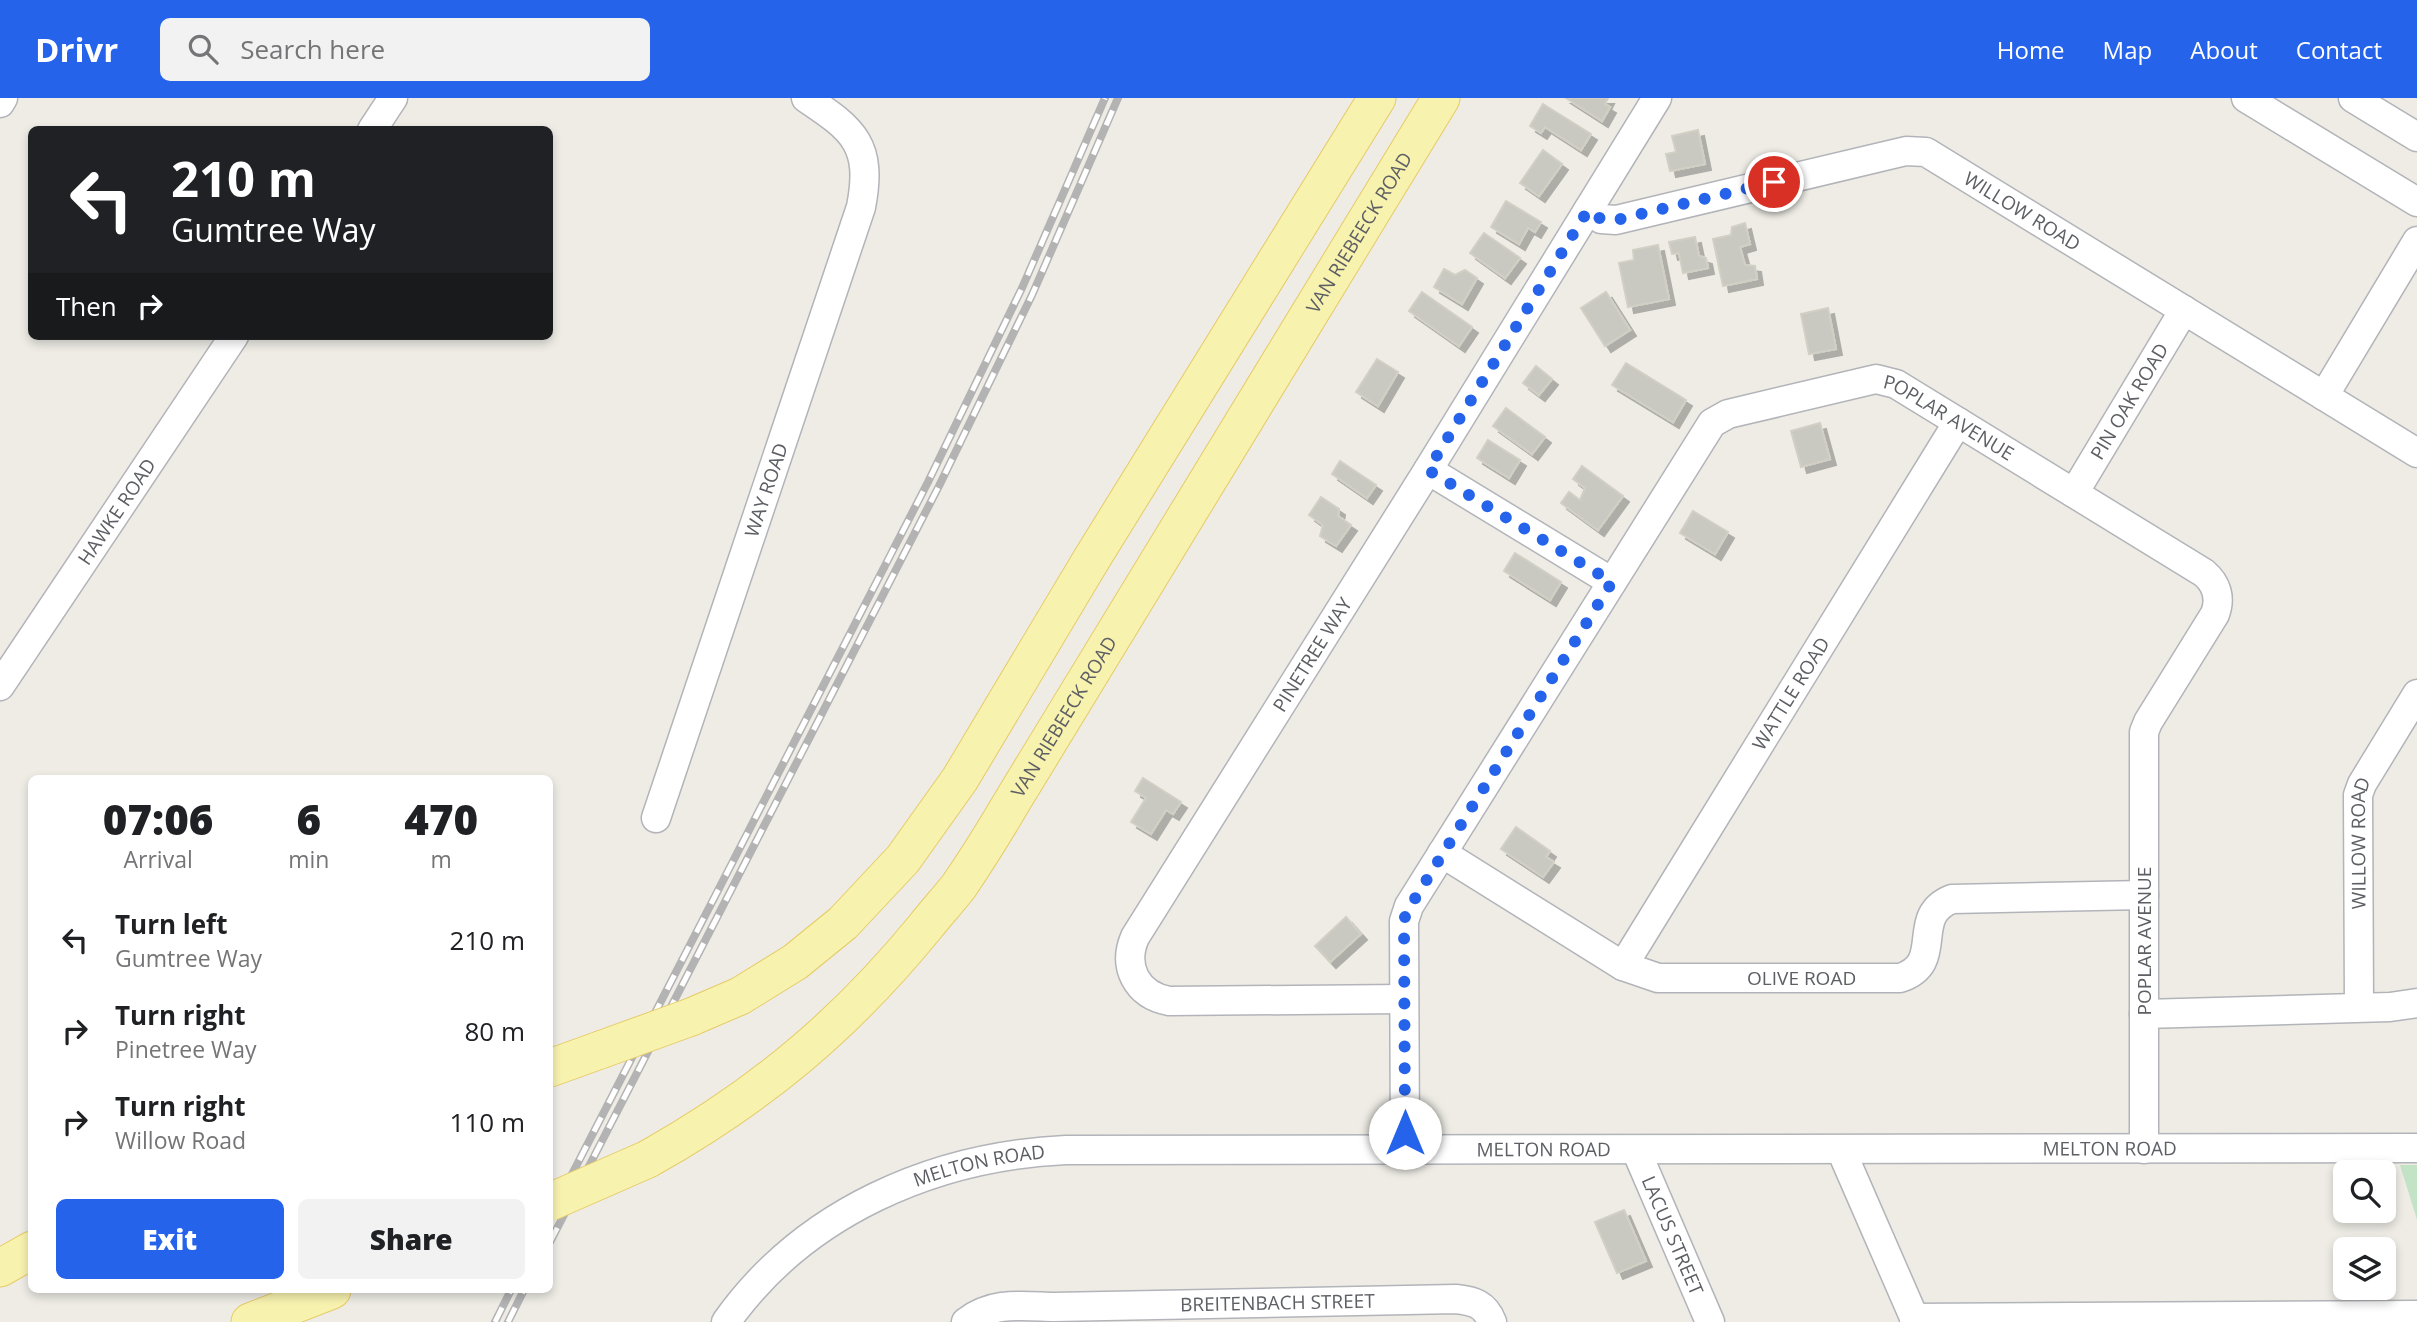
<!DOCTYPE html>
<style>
body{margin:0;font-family:"Open Sans",sans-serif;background:#f2f2f2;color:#202124;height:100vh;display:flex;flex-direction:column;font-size:26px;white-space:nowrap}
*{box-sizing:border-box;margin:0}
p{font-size:23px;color:#757577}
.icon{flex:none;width:38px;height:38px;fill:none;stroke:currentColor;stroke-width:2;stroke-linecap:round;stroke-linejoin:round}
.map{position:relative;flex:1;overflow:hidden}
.side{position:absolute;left:28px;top:677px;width:525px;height:518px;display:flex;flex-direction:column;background:#fff;border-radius:10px;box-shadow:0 4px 10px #0003}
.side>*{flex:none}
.banner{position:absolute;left:28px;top:28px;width:525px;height:214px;border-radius:10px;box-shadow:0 4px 10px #0003;background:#202124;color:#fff;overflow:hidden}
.controls{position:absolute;left:2333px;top:1062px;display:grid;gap:14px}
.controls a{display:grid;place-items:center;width:63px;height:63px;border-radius:10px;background:#fff;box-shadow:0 4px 10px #0003;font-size:35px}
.pin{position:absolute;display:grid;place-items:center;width:60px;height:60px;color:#fff;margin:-30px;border:4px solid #fff;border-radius:50%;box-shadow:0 2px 7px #0007}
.me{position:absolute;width:77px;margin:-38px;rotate:0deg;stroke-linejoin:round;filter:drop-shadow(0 0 5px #0008)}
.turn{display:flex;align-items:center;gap:24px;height:147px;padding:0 28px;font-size:32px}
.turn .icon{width:91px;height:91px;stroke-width:2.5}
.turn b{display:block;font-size:49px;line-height:60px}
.then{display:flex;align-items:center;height:66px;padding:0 28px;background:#0003;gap:14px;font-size:26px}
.eta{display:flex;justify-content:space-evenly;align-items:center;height:119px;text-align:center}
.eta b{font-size:42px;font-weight:800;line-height:49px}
.primary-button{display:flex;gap:14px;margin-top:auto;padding:14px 28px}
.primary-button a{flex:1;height:80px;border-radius:10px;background:#2563eb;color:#fff;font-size:28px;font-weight:800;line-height:80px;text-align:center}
.primary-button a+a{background:#f2f2f2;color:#202124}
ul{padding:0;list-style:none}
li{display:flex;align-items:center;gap:21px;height:91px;padding:0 28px}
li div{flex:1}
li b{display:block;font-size:26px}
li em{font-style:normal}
header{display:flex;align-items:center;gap:42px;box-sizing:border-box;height:98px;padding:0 35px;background:#2563eb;color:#fff}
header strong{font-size:33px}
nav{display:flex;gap:38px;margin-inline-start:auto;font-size:24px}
.search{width:490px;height:63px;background:#f2f2f2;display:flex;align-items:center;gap:18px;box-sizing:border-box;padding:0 24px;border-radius:10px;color:#757577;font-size:26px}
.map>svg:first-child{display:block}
.green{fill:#c3e3c6}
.building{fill:#c9c8c1;stroke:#d2cfc4;stroke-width:2;filter:url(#shadow)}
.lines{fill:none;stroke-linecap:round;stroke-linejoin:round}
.minor-casing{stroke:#b2b4b9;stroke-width:31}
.major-casing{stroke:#e6cb66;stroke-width:39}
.minor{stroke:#fff;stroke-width:28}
.major{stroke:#f8f2af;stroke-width:37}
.rail-casing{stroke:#b3b3b4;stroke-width:8}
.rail{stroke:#fff;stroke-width:5;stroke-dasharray:16;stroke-linecap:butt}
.major-bridge-casing{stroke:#e6cb66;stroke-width:39;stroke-linecap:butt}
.major-bridge{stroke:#f8f2af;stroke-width:37}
.route{stroke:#2563eb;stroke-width:12;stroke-dasharray:0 21.6}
.labels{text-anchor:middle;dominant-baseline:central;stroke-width:6;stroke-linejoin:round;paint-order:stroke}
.street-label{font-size:19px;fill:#5d5f64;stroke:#fff}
</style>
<header>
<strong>Drivr</strong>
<div class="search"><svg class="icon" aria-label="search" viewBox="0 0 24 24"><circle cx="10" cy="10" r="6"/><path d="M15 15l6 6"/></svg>Search here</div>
<nav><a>Home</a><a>Map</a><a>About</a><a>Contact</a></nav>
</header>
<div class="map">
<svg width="2417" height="1224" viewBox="0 0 2417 1224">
<defs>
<filter id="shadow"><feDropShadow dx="6" dy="6" stdDeviation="0" flood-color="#0004"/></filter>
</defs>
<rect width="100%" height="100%" fill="#eeece5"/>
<!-- green -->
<polygon class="green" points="2400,1067 2417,1067 2417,1122 2415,1115"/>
<!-- building -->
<g class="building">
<polygon points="1566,0 1608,0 1605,6 1610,9 1602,23"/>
<polygon points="1543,6 1591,36 1581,52 1545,29 1541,35 1530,28"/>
<polygon points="1698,32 1705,66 1670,73 1666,56 1676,54 1672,38"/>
<polygon points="1543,52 1562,66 1539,98 1520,85"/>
<polygon points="1506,103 1541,124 1535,134 1528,130 1519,146 1491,129"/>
<polygon points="1745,125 1750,146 1740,149 1745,167 1755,168 1757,181 1723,188 1713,141 1731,137 1732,129"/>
<polygon points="1484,135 1520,160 1505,180 1470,155"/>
<polygon points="1695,139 1699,158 1706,160 1708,170 1683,175 1679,155 1672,156 1669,144"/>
<polygon points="1658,147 1669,201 1628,209 1619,165 1634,162 1633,152"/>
<polygon points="1444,171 1455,177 1465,172 1477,180 1462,206 1434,189"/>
<polygon points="1422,194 1472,229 1459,248 1409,213"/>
<polygon points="1606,194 1630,232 1605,248 1581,210"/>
<polygon points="1828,210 1836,251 1809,256 1801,216"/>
<polygon points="1377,261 1398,274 1378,308 1356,294"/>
<polygon points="1626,265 1686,302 1673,324 1612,287"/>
<polygon points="1536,268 1552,281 1539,297 1523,285"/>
<polygon points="1506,310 1545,339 1532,356 1493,328"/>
<polygon points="1820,325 1830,361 1801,369 1791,333"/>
<polygon points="1488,342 1520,362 1509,380 1477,360"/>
<polygon points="1340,363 1376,387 1367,400 1332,376"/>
<polygon points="1582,368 1623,398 1598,432 1561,405 1569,394 1580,402 1585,390 1573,381"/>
<polygon points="1321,399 1339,411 1338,418 1351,427 1336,448 1320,438 1323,427 1309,417"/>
<polygon points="1693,413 1728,434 1715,456 1680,435"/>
<polygon points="1515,455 1561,484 1550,502 1504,473"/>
<polygon points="1143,680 1181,704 1173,716 1166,712 1151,736 1131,724 1146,700 1135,693"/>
<polygon points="1516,729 1550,753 1546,759 1554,764 1543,779 1501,751"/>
<polygon points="1346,819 1361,836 1330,864 1315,848"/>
<polygon points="1624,1112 1646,1163 1617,1175 1595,1124"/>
</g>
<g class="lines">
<defs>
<g id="minor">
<polyline points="2246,0 2417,104"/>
<polyline points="2353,0 2417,39"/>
<polyline points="0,5 3,0"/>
<polyline points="372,32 393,0"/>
<path id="s1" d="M1588 112 1601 121 1616 122 1906 53 1926 54 2417 355"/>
<polyline points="2324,298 2417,143"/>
<polyline points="1428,372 1612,484"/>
<path id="s2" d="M2074 395 2184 212"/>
<path id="s3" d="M0 588 234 238"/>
<path id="s4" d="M656 720 861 109C873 47 854 32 806 0"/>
<path id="s5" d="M1442 755 1623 868 1658 880H1900C1947 865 1908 818 1952 801L2144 797"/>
<path id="s6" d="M1623 868 1958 324"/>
<path id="s7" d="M1404 901 1169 903C1137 897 1122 869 1135 839L1428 372 1657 0"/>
<path id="s8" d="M2359 909 2358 697 2362 686 2417 596"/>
<polyline points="2144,916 2390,909 2417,905"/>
<path id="s9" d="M1405 1052 1404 823 1409 808 1712 325 1728 316 1876 281 1896 286 2204 475C2217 486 2221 500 2215 516L2148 624 2144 634V1051"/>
<path id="s10" d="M1636 1052 1710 1224"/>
<polyline points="1841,1052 1916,1224"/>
<polyline points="1914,1220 2417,1217"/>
<path id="s11" d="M726 1224C804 1114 934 1058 1066 1052L2417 1050"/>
<path id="s12" d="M966 1224C993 1203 1022 1208 1054 1209L1456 1201C1474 1203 1485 1206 1492 1224"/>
</g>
<g id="major">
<polyline points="691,919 740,898 795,864 843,825 903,761 960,681 1091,462 1377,0"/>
<polyline points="550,970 600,952"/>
<path id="s13" d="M648 1061C760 998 844 928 925 829 936 815 948 802 959 788 978 760 996 731 1013 702L1441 0"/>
<polyline points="0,1170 32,1152"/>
<polyline points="250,1224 332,1192"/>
</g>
</defs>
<!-- minor casing -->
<use href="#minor" class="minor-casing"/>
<!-- major casing -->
<use href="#major" class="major-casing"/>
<!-- minor -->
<use href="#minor" class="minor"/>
<!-- major -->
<use href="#major" class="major"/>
<defs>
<g id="rail">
<polyline points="550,1119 928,384 1022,190 1105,0"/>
<polyline points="550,1144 939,388 1032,197 1118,0"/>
<polyline points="495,1224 511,1192"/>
<polyline points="508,1224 524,1192"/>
</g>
</defs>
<!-- rail casing -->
<use href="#rail" class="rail-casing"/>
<!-- rail -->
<use href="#rail" class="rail"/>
<defs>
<g id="major-bridge">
<polyline points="600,952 691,919"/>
<polyline points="550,1104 648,1061"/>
</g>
</defs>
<!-- major-bridge casing -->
<use href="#major-bridge" class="major-bridge-casing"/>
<!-- major-bridge -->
<use href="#major-bridge" class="major-bridge"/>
</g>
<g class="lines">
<!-- route -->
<polyline class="route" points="1405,1035 1404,823 1406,815 1612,484 1428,372 1588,112 1601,121 1616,122 1774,84"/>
</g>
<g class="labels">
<!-- street labels -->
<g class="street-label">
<text stroke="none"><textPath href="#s1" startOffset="462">WILLOW ROAD</textPath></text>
<text stroke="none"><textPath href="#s13" startOffset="1183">VAN RIEBEECK ROAD</textPath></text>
<text stroke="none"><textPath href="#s2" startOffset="107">PIN OAK ROAD</textPath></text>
<text stroke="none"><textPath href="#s9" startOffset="1068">POPLAR AVENUE</textPath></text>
<text stroke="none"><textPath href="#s4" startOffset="346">WAY ROAD</textPath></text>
<text stroke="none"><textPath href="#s3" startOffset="210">HAWKE ROAD</textPath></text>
<text stroke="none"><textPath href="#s7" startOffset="653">PINETREE WAY</textPath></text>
<text stroke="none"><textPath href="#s6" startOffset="320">WATTLE ROAD</textPath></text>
<text stroke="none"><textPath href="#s13" startOffset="616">VAN RIEBEECK ROAD</textPath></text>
<text stroke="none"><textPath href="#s8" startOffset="164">WILLOW ROAD</textPath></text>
<text transform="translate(2144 843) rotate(-90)">POPLAR AVENUE</text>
<text stroke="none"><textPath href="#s5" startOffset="394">OLIVE ROAD</textPath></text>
<text stroke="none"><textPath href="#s11" startOffset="1438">MELTON ROAD</textPath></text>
<text stroke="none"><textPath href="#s11" startOffset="872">MELTON ROAD</textPath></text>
<text stroke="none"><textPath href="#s11" startOffset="306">MELTON ROAD</textPath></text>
<text stroke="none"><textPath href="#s10" startOffset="93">LACUS STREET</textPath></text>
<text stroke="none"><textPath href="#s12" startOffset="315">BREITENBACH STREET</textPath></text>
</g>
</g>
</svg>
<div class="controls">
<a><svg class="icon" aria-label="search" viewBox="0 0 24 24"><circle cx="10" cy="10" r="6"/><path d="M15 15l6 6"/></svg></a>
<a><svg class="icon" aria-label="layers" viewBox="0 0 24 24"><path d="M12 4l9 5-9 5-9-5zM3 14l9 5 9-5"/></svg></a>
</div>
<div class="pin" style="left:1774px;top:84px;background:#d93025"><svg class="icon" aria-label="arrive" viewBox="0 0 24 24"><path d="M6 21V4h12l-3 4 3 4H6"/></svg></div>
<svg class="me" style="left:1405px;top:1035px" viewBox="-20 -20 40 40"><circle r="19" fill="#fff"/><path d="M0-13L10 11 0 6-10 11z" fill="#2563eb"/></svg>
<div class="banner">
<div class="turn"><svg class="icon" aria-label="left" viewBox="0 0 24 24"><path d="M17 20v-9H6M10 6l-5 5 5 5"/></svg><div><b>210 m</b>Gumtree Way</div></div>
<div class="then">Then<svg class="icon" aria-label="right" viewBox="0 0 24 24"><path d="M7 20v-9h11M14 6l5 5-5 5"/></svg></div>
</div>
<section class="side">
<div class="eta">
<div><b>07:06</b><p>Arrival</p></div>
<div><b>6</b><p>min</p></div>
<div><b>470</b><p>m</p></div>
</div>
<ul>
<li><svg class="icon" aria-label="left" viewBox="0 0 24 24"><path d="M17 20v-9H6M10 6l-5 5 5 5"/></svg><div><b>Turn left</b><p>Gumtree Way</p></div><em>210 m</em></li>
<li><svg class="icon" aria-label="right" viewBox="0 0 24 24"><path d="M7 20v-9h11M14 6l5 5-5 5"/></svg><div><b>Turn right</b><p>Pinetree Way</p></div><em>80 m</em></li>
<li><svg class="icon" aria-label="right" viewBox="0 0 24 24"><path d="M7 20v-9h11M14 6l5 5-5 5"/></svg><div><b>Turn right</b><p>Willow Road</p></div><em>110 m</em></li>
</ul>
<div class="primary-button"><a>Exit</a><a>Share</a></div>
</section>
</div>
